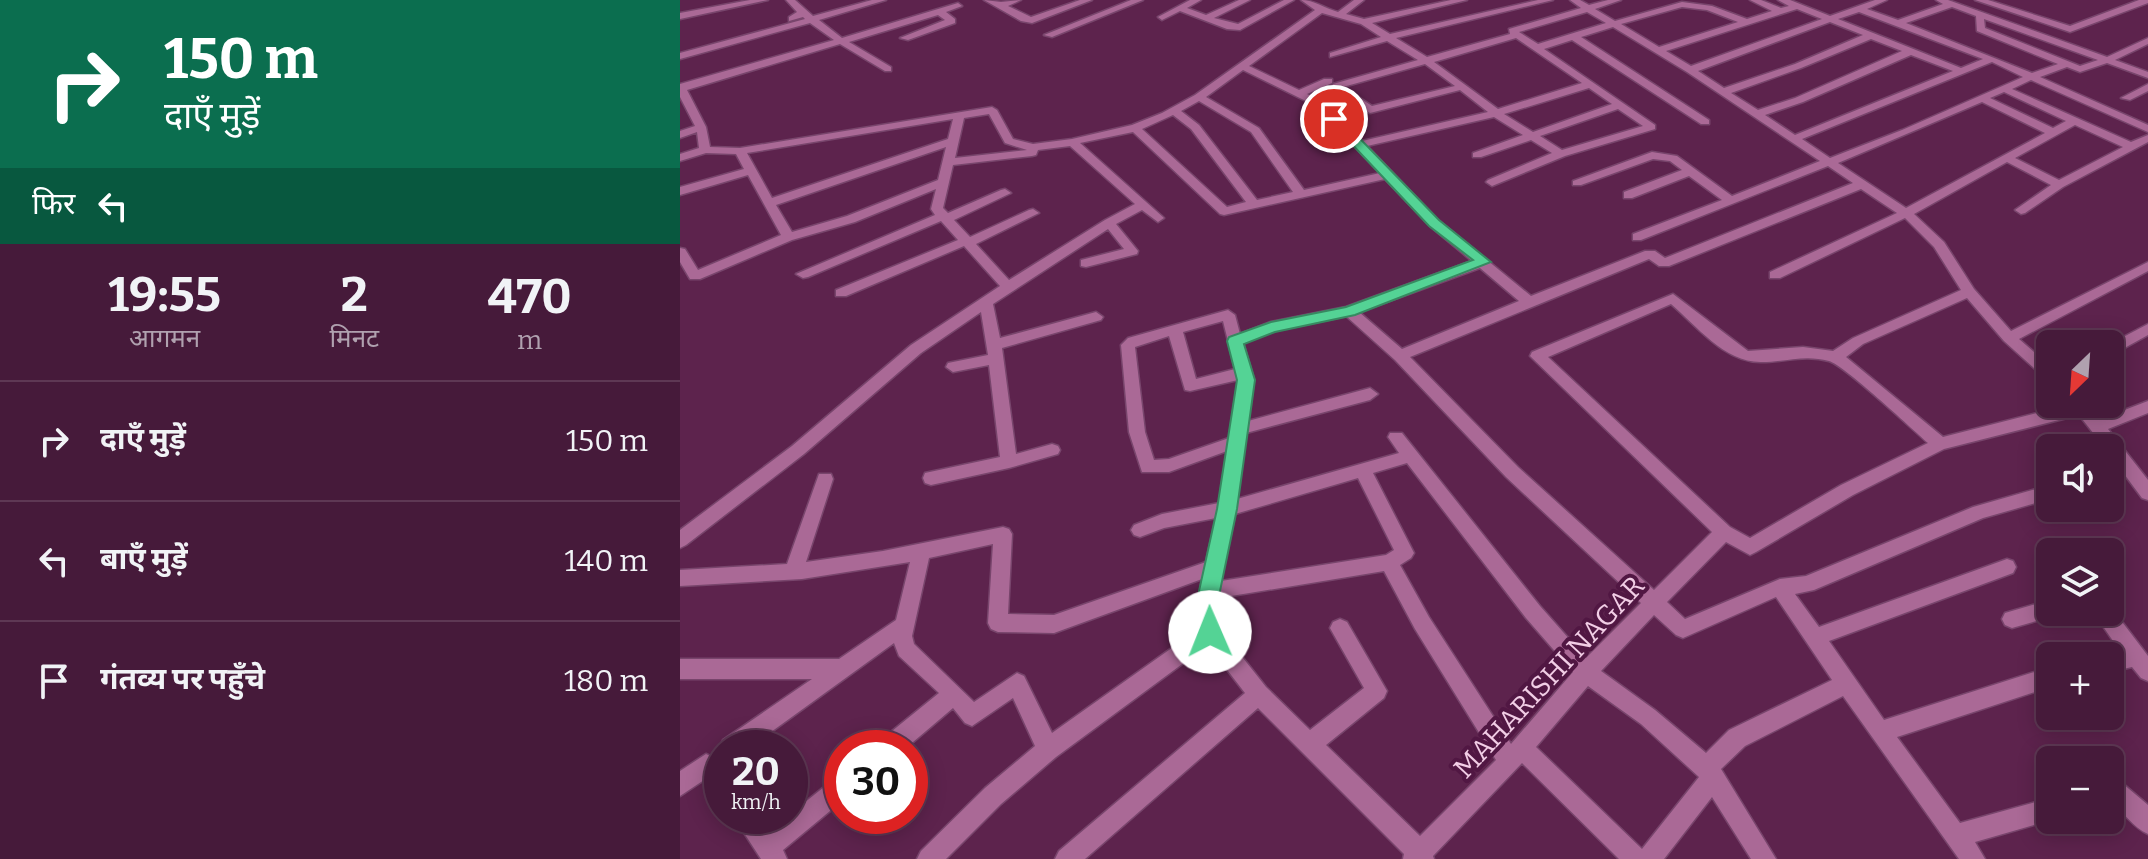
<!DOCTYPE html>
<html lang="hi">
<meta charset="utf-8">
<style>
body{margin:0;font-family:Bitter,"Noto Sans Devanagari",serif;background:#4d2342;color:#f1f3f6;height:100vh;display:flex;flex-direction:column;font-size:30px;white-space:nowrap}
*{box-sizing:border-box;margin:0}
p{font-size:26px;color:#b0a1af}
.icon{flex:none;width:44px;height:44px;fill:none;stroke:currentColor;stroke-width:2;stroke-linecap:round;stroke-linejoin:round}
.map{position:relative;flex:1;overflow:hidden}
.panel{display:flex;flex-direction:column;background:#461a3a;width:680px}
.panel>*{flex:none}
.banner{background:#0b6e4f;color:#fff;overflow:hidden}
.needle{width:52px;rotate:205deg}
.controls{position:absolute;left:1356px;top:330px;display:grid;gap:16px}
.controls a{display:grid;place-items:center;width:88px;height:88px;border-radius:12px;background:#461a3a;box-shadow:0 4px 20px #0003,0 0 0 2px #5e3854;font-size:40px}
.speed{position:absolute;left:24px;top:730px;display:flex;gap:16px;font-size:40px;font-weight:700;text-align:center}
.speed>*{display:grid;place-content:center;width:104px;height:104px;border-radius:50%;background:#461a3a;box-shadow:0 4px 20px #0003,0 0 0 2px #5e3854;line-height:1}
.speed small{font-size:20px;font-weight:400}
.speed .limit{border:12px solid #d22;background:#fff;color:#111}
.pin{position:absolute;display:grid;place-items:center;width:68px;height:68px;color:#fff;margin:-34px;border:4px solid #fff;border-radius:50%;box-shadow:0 2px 8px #0007}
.me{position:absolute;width:88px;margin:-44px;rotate:359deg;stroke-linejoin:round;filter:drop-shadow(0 0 6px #0008)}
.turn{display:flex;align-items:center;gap:28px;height:168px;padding:0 32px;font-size:36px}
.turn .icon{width:104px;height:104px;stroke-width:2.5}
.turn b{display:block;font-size:56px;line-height:68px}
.then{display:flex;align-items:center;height:76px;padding:0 32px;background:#0003;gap:16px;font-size:30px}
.eta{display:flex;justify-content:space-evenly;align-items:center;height:136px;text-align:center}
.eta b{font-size:48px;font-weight:700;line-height:56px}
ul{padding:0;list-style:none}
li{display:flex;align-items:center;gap:24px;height:120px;padding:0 32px;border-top:2px solid #5e3854}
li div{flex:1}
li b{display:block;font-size:30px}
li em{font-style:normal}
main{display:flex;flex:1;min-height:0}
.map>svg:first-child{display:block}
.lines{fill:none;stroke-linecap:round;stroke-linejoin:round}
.minor-casing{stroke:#78456c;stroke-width:3}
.minor{fill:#aa6996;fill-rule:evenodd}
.route{fill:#54d395;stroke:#378961;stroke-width:2}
.labels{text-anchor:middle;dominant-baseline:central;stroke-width:8;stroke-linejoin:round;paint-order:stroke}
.near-street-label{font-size:28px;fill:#f2cee6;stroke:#511743}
</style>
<main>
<section class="panel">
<div class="banner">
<div class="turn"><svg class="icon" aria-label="right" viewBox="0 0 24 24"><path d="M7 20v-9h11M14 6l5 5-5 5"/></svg><div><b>150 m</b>दाएँ मुड़ें</div></div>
<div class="then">फिर<svg class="icon" aria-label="left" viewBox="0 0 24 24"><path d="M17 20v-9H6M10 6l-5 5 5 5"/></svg></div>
</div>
<div class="eta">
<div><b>19:55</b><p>आगमन</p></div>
<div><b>2</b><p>मिनट</p></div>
<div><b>470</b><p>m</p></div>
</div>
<ul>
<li><svg class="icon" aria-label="right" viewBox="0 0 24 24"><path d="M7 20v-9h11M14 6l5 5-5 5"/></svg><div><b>दाएँ मुड़ें</b></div><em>150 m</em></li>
<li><svg class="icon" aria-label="left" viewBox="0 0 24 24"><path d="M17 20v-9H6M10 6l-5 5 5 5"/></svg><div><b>बाएँ मुड़ें</b></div><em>140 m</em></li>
<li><svg class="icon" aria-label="arrive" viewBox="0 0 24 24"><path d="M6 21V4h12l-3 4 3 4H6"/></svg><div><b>गंतव्य पर पहुँचे</b></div><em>180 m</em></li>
</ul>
</section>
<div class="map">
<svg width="1468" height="859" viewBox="0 0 1468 859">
<rect width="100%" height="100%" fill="#5d234d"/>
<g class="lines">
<defs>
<g id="minor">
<polygon points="70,0 88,0 0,19 0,13"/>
<path d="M106 0H115L133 16 192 0H206L139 20 162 38 278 3 282 6 266 12 275 19V23L228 40 220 38 265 20 258 15 169 42 211 67V71H205L160 44 7 90 26 127 30 147 60 148 312 107 317 110 333 139 353 144 392 139 452 125 482 113 515 95 635 10 621 0C634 0 644 8 658 12L674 0H684L666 14 684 19 771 0H787L692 23 710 34 858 0H873L716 38 747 57 830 34 829 29 901 8 890 0H900L909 5 928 0H941L915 9 935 21 1002 2 1032 6 1067 19 1092 11 1070 0H1081L1101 8 1109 6 1098 0H1110L1150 16 1195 0H1207L1187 9 1218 20 1263 4 1256 0H1268L1427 57 1468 38V44L1435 60 1468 72V78L1427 63 1400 72 1387 67 1360 77 1468 125V132L1351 80 1332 89 1451 142 1468 135V142L1383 187 1345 213 1341 214 1335 210 1371 185 1327 162 1234 214 1264 242 1294 289 1331 331 1468 262V271L1339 339 1370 366V379L1365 378 1324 341 1287 298 1183 344 1166 357 1263 437 1392 404H1409L1421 419 1468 401V413L1428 429 1468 480V500L1462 498 1430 455V448H1425L1399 415 1264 449 1173 495 1076 552 1070 555 1046 542 987 602 1005 619 1100 579 1126 576 1293 507 1370 485V499L1303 518 1134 590 1115 594 1139 627 1327 559 1333 561 1336 567 1333 573 1149 641 1204 720 1370 667V687L1217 737 1280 823 1370 798 1371 820 1295 842 1305 859H1279L1163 696 1065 746 1041 769 1096 859H1071L1032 797 984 859H939L842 763 753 856 754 859H723L724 854 578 708 405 859H375L379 851 565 693 528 645 376 757 321 804 266 859H237L241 851 305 788 355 746 333 698 292 726 285 723 273 708 226 748H198L201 740 259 693 219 656 214 643 69 748H42V752L40 748 43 740 132 679H0V659H159L216 620 230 562 122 579 0 586V570L107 564 139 474H151L153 479 126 562 203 551 323 527 329 529 332 534 328 614 374 615 526 562 536 518 484 528 460 537 454 535 451 530 454 525 482 514 539 503 547 451 489 472H462L449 432 441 345 448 338 548 310 555 315 560 334 591 322 666 307 792 261 750 226 705 179 544 215 540 214 453 132 400 143 484 218 478 222 462 210 436 224 458 251 457 254 406 267 401 266V260L444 249 428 229 313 304 320 338 416 312 423 317 421 320 322 348 336 454 372 444 378 446 380 450 378 454 329 468 251 485 245 483 243 478 245 473 320 457 309 365 273 372 266 367 268 363 308 355 301 312 241 353 124 454 6 545 0 548V530L112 446 231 345 320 286 284 246 166 296H156V290L278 240 261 221 128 277 123 278 116 274 255 215 251 209 256 189 175 222 112 240 20 279H10L0 262V248L5 249 18 270 101 235 68 175 0 195V187L64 169 56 154 26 153 0 161V154L19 148 17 132 0 138V131L15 126 0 97V84L154 40 130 23 0 59V53L125 19 123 17 109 21V17L117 12ZM1002 7 1027 10 1058 22 979 47 941 24ZM1272 7 1296 16 1297 31 1378 64 1352 73 1226 23ZM1117 9 1142 19 1011 66 986 51ZM907 12 926 23 858 44 839 32ZM1179 12 1303 59 1281 68 1158 19ZM642 13 681 24 701 37 650 53V57L707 41 738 60 653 84 652 86 656 91 640 100 627 94 652 83V79H644L619 90 569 66ZM1304 19 1418 60 1400 66 1305 28ZM1150 22 1183 35 1115 64 1044 88 1018 71ZM933 27 1007 72 1140 161 1052 196 997 156 972 152 893 181V185H901L973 159 990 161 1002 170 944 192V198H952L1009 176 1042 200 953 234V240H961L1148 166 1173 183 985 258 975 251H965L851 296 758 220 687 146 814 117 843 135 793 153V157H801L851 140 872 153 808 180 806 182 812 186 885 156 975 129V125L864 49 892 40 1021 124H1029V120L901 37ZM836 38 902 83 818 109 754 62ZM1191 39 1222 51 1115 98 1078 110 1051 93 1121 68ZM1231 55 1273 71 1115 135 1085 115 1123 102ZM1312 62 1343 77 1222 130 1150 158 1122 139ZM745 64 775 86 692 106 663 87ZM563 70 636 106 700 173 624 190 579 128 526 97ZM909 88 932 104 853 132 824 114ZM780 90 808 112 682 141 646 105 662 96 690 113ZM1324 92 1386 121 1373 128 1310 98ZM519 101 571 132 613 192 577 200 519 125 501 111ZM1302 102 1365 133 1226 208 1158 163ZM938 109 963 126 882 150 860 136ZM309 114 325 143 347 150 275 158 284 118ZM493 115 511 129 566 202 547 207 462 129ZM273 119 268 139 92 198 67 153ZM1395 125 1443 147 1379 180 1335 158ZM390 146 455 204 425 220 329 280 296 244 359 213 353 209 349 210 290 237 274 220 331 193 325 189 321 190 268 213 263 208 273 165 352 156 356 155 358 150ZM266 147 258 180 167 216 112 232 96 205ZM1181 189 1217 213 1090 272V278H1100L1225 218 1254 247 1281 290 1173 338 1153 351 1123 347 1068 351 993 294 852 352 850 356 1032 532 974 590 838 467 730 357 969 259 979 266H989ZM800 268 839 301 722 349 679 312ZM991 304C1017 326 1045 363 1082 362 1105 362 1125 354 1149 361 1164 365 1231 428 1248 443L1161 485 1070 538 1050 527 868 357ZM666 316 715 360 826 477 961 603 906 658 860 606 722 433H710L708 437 719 453 557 499 566 433 690 400 698 394 690 388 568 421 574 380 563 343 594 331ZM543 321 555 369 516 379 503 332ZM489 336 505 390 510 391 558 380 549 438 489 459 474 460 465 432 455 347ZM727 463 846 618 893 672 831 744 749 617 720 565 731 558 734 553 693 473ZM678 478 714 550 706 555 541 581 555 514ZM313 544 308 623 311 629 318 632 374 633 522 579 520 591V628L372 733 344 676 337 673 294 702 234 644 232 636 249 558ZM704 571 735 629 816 760 740 836 646 745 704 698 707 691 667 622 660 619 653 622 650 628 684 688 630 730 586 687 540 629 539 598ZM1096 597 1152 680 1049 730 1026 753 975 710 921 671 974 615 996 635 1003 638ZM908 686 961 724 1019 777 962 849 856 747Z"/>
<polygon points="304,0 321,2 341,0 328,6 351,17 400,0 412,0 352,23 341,21"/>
<polygon points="451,0 463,0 372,37 364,35"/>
<polygon points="510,0 521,0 507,8 526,15 559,0 570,0 534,18 558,24 604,0 614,0 560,30 547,29 500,11 482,20 478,17"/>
<polygon points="1295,0 1308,0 1390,26 1459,0 1468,0 1468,3 1390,32"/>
<polygon points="1468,84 1468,91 1450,100 1441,98"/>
<polygon points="1468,324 1468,335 1430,356 1430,344"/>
<polygon points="1370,600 1370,612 1378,612 1377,615 1332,628 1325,625 1322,619 1325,613"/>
<polygon points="1430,606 1468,656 1468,681 1461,678 1452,667 1430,672 1430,656 1424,656 1440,651 1413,612 1430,612"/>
<path d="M26 754C46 762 42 779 42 797L34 794 24 780 0 796V771Z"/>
<polygon points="162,776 162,801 103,850 107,859 81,859 53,816 78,816 89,831 154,779"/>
<path d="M1434 780 1442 783 1468 805V834C1453 828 1444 811 1430 803V781Z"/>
</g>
</defs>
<!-- minor casing -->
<use href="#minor" class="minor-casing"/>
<!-- minor -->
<use href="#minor" class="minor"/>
</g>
<!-- route -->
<polygon class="route" points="650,116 658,116 759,220 811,262 675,315 595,332 564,344 575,380 557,509 540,591 541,632 538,639 530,642 522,639 519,632 519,591 537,509 557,380 547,341 549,337 591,322 666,307 793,260 749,226 650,121"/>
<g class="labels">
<!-- near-street labels -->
<g class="near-street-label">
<text transform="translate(869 677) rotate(-47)">MAHARISHI NAGAR</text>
</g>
</g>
</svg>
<div class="controls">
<a><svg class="needle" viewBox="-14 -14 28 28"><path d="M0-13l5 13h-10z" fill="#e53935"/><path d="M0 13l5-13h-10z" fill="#b0a1af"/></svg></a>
<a><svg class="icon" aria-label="sound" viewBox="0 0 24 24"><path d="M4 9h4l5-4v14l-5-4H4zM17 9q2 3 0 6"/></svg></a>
<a><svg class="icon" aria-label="layers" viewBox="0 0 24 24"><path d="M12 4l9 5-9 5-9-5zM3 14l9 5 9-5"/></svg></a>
<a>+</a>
<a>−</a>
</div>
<div class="speed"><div>20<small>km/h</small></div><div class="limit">30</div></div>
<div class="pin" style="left:654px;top:119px;background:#d93025"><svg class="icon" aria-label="arrive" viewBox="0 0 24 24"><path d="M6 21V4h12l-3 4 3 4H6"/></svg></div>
<svg class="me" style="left:530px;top:632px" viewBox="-20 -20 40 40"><circle r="19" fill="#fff"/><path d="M0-13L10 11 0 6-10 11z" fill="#54d395"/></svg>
</div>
</main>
